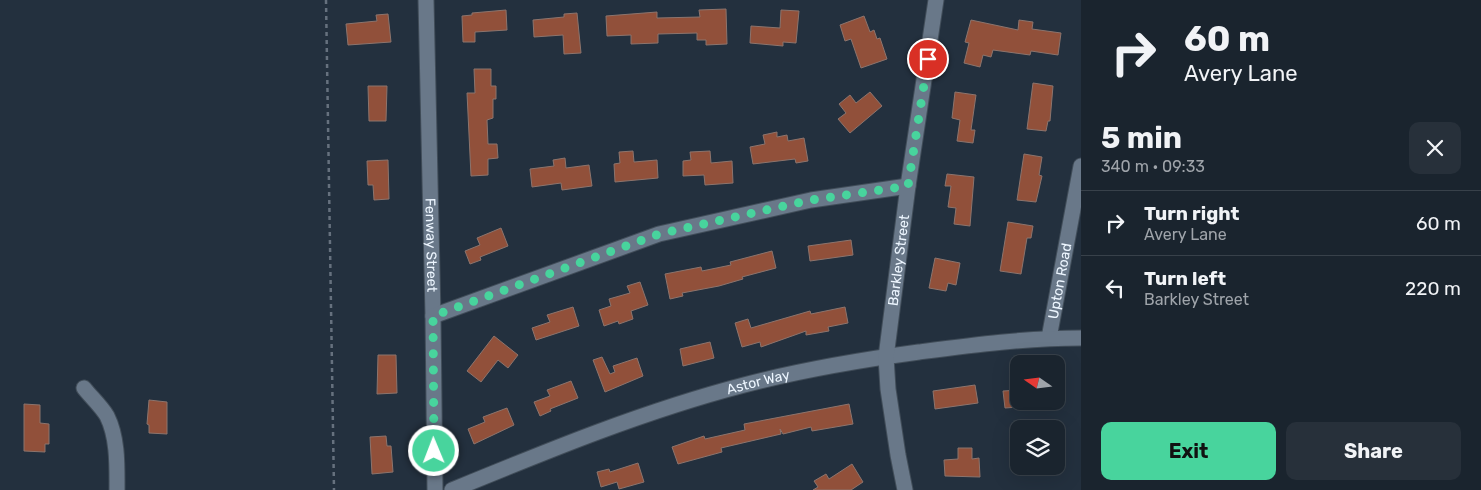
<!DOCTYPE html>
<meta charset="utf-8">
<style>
body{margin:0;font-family:Rubik,sans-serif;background:#27303a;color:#f1f3f6;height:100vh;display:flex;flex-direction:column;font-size:19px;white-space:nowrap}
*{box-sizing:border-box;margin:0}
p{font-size:16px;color:#9fa4aa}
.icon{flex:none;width:28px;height:28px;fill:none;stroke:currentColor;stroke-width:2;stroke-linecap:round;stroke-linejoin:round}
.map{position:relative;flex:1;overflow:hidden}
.sheet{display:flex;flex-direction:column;background:#1a242e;width:400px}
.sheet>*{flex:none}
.guide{background:#1a242e;color:#f1f3f6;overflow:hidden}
.needle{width:32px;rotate:284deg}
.tools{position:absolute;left:1010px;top:355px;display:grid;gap:10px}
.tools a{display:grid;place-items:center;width:55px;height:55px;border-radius:10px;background:#1a242e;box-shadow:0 5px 20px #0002,0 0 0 1px #38414a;font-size:25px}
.pin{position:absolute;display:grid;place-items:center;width:42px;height:42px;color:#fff;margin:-21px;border:2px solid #fff;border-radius:50%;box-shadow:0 1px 5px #0007}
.me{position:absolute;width:55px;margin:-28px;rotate:359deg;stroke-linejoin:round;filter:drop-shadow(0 0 4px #0008)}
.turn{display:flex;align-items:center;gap:18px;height:105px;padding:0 20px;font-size:22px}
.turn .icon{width:65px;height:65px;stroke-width:2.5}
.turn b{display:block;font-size:35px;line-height:42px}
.round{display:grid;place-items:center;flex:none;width:52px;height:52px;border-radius:10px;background:#27303a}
.headline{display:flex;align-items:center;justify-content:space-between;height:85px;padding:0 20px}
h1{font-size:30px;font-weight:700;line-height:38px}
.primary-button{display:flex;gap:10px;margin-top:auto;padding:10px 20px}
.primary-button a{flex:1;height:58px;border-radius:10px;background:#48d49d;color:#111;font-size:20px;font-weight:700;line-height:58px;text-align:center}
.primary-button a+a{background:#27303a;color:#f1f3f6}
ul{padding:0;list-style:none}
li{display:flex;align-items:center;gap:15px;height:65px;padding:0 20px;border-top:1px solid #38414a}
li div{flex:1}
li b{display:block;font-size:19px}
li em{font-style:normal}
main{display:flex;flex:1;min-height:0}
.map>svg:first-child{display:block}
.building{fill:#91503a;stroke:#8c746d}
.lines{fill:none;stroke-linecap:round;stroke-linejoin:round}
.minor-casing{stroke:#414d59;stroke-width:17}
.path{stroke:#66717e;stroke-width:2.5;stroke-dasharray:4 4;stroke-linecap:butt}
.minor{stroke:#697889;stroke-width:15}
.route{stroke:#48d49d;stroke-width:9;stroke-dasharray:0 16.2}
.labels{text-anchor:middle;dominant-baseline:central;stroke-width:5;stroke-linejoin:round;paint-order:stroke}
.street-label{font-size:14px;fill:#edf6ff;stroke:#23303e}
</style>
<main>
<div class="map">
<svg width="1081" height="490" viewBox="0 0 1081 490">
<rect width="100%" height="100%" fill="#23303e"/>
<!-- building -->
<g class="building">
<polygon points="726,9 727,44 706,45 706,40 697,40 697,33 658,34 658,43 631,44 631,35 607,36 606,16 657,12 657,18 700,17 699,10"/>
<polygon points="506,10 507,30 475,32 475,42 463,42 462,16 472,15 472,13"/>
<polygon points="781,10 799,11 796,43 783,42 783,46 750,43 751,26 780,28"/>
<polygon points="577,13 581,53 564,54 563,35 534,37 533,20 564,17 564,14"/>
<polygon points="388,14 391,42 348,45 346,24 377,21 376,15"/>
<polygon points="864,16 870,32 874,30 877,39 880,38 887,59 861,68 851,39 845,41 840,25"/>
<polygon points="971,20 1018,30 1019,20 1033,22 1032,29 1061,33 1058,55 1031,51 1030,55 993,50 991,57 983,55 980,67 964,63 969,43 965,42"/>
<polygon points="474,69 491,69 491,86 496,86 496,99 493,99 493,118 487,120 488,144 497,144 498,158 488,159 488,175 471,176 467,93 475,93"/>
<polygon points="1033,83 1053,86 1050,121 1048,121 1046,131 1027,129"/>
<polygon points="368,86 387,86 386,121 369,121"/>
<polygon points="870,92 882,106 850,133 838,119 846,113 839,104 850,95 856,103"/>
<polygon points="955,92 976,95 971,130 975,130 973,143 957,141 960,120 952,118"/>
<polygon points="777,132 777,137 787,135 788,141 804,138 808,161 796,163 795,159 753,164 750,147 765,144 763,135"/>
<polygon points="633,151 634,162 657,160 658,178 615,182 614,164 620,163 619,152"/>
<polygon points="710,151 711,163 732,161 733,183 705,185 704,175 683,176 683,161 691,160 690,152"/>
<polygon points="1024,154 1042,157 1039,175 1042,176 1036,202 1017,200"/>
<polygon points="565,158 566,168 589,165 592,186 562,190 561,183 532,187 530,169 554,166 553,160"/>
<polygon points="388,160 389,199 374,200 373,185 368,185 367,161"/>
<polygon points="947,174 974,177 970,226 954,224 956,208 948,207 951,186 945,186"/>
<polygon points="1008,222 1033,226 1031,238 1027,238 1021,274 1000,271"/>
<polygon points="501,228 508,246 480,257 481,260 470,264 465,251 480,245 477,238"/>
<polygon points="851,240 853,255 810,261 808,246"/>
<polygon points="772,251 776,268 742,277 743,279 719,286 682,293 683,296 670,299 665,274 701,267 702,271 731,265 730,262"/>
<polygon points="935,258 960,263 956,285 948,283 946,291 929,288"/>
<polygon points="640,282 648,305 631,311 633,319 619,324 618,321 604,326 599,310 611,306 609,299 630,293 627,286"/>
<polygon points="573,307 579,326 536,340 532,328 550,322 547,315"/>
<polygon points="845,307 848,323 828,327 829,331 806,335 806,331 761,347 760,342 742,347 735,323 748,319 751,328 810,311 811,314"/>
<polygon points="494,336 518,355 508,368 498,360 481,382 467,371"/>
<polygon points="710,342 714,358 683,366 680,349"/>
<polygon points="378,355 396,355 397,393 377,394"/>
<polygon points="602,357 610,374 615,372 613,366 637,358 643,376 605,392 593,360"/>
<polygon points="571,381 578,398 550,409 551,411 540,416 534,402 550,396 547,390"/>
<polygon points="975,385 978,403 935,409 933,391"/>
<polygon points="1019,390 1019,407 1005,408 1003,391"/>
<polygon points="149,400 167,402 167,434 149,433 149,425 147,424"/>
<polygon points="24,404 40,405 40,423 49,424 49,444 45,444 45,452 24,451"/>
<polygon points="849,404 853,424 812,431 811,427 783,434 780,429 781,434 721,448 722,452 678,464 672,447 704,436 705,439 745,430 744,424"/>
<polygon points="507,408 514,425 474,444 468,429 485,422 483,417"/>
<polygon points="386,436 387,446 391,446 393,472 372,474 370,437"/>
<polygon points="958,448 972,448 972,459 979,458 980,477 945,476 944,460 958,459"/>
<polygon points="638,463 644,482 619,489 617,482 601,487 597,472 609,469 610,472"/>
<polygon points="852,464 863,482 851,490 813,490 818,487 814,481 826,474 829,479"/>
</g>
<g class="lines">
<defs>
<g id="minor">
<path id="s1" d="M426 0 433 316 435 490"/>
<polyline points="433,316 659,234 811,200 908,186"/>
<path id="s2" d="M1049 338 1081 166"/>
<path d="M84 388C91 397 101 406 107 416 118 438 117 466 117 490"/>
<path id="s3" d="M452 490C547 451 644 411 744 385 801 370 860 360 919 352 973 345 1026 338 1081 338"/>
<path id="s4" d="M905 490 898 455 888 389 886 357 908 186 936 0"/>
</g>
</defs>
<!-- minor casing -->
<use href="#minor" class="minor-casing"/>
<!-- path -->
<polyline class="path" points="326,0 334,490"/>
<!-- minor -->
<use href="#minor" class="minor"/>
</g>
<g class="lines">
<!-- route -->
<polyline class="route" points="434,451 433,316 659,234 811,200 908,186 928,59"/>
</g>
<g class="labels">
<!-- street labels -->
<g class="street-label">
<text stroke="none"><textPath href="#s1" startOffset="245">Fenway Street</textPath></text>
<text stroke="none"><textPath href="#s4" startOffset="232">Barkley Street</textPath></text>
<text stroke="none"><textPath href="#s2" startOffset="58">Upton Road</textPath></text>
<text stroke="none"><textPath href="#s3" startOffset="325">Astor Way</textPath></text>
</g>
</g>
</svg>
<div class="tools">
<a><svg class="needle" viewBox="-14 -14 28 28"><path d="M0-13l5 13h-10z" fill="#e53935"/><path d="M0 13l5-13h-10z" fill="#9fa4aa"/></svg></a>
<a><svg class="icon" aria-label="layers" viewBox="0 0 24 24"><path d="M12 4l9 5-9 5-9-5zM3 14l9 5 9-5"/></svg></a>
</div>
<div class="pin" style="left:928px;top:59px;background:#d93025"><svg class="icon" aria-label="arrive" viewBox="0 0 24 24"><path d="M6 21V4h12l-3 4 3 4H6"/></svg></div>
<svg class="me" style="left:434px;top:451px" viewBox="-20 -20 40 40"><circle r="17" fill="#48d49d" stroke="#fff" stroke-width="3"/><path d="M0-11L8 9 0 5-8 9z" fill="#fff"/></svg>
</div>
<section class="sheet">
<div class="guide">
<div class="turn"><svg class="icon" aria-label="right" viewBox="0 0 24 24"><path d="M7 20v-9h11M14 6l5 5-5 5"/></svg><div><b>60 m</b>Avery Lane</div></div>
</div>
<div class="headline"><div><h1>5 min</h1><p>340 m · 09:33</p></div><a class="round"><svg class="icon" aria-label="close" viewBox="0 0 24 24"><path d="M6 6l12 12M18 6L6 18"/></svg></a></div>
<ul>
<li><svg class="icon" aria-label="right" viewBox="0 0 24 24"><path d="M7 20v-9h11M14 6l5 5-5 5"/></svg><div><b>Turn right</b><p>Avery Lane</p></div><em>60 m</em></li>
<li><svg class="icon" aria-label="left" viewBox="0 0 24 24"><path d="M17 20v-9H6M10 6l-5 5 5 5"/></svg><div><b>Turn left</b><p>Barkley Street</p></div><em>220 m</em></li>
</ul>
<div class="primary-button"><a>Exit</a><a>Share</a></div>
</section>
</main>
